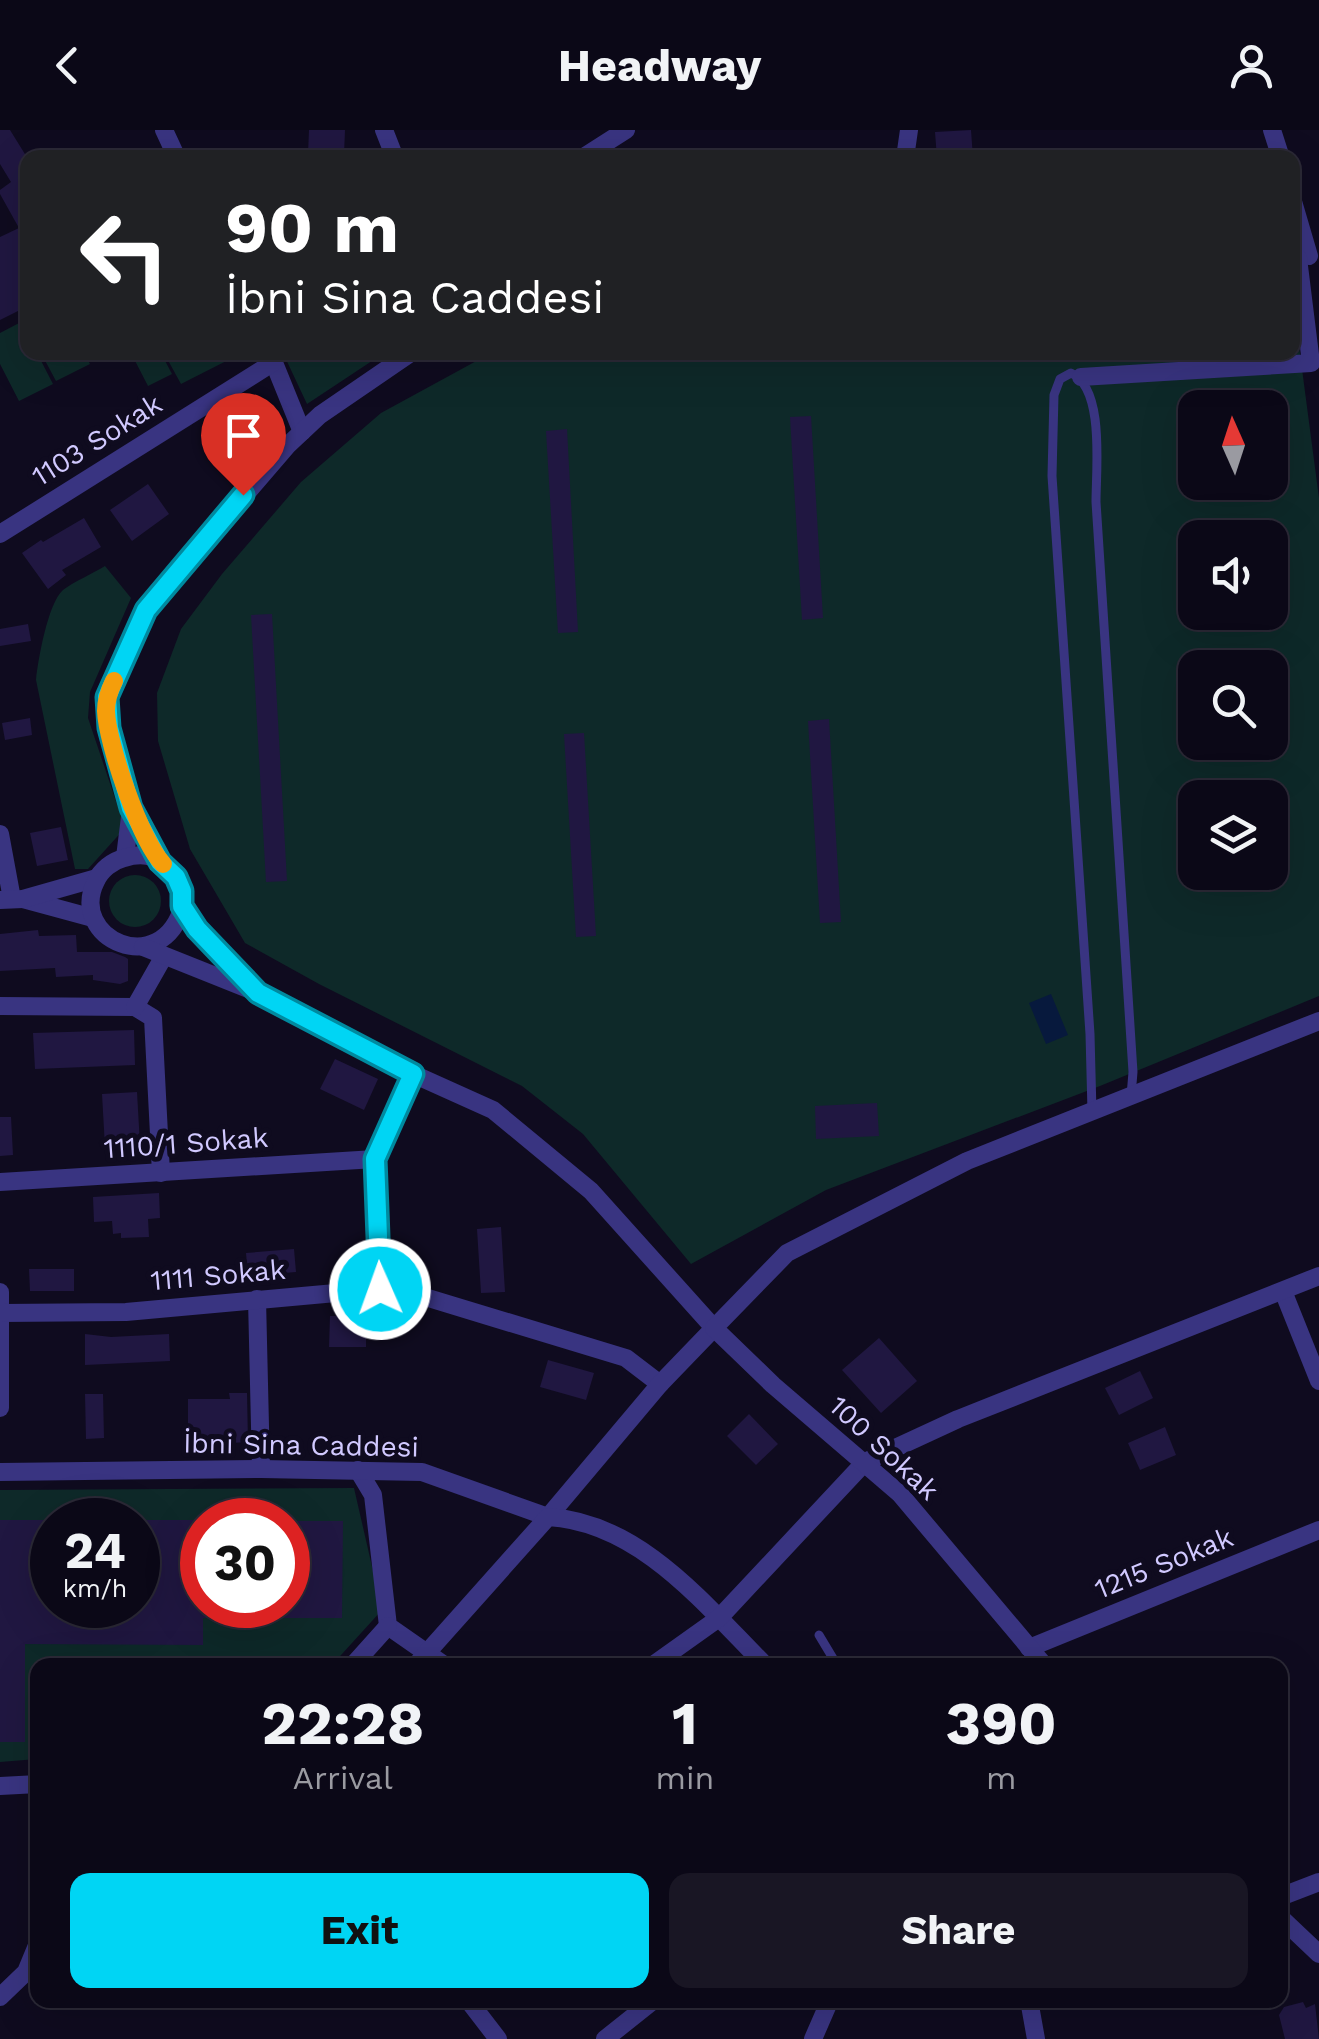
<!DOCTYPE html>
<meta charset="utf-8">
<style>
body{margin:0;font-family:"Work Sans",sans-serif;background:#191624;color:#f1f3f6;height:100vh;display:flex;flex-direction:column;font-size:38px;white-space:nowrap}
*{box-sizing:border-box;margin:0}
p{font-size:32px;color:#9a9aa1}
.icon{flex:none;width:55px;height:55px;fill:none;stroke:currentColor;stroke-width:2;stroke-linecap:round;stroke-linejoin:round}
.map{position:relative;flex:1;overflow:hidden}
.sheet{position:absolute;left:30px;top:1528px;width:1258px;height:350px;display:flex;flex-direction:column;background:#0b0817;border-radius:20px;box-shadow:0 10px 40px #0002,0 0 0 2px #2b2936}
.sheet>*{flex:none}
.guide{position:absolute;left:20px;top:20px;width:1280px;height:210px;border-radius:20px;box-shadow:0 10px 40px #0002,0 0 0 2px #2b2936;background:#202124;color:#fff;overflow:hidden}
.needle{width:65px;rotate:357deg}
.controls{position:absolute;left:1178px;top:260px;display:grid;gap:20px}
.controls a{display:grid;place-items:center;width:110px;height:110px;border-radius:20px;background:#0b0817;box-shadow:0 10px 40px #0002,0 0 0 2px #2b2936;font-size:50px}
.speed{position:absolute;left:30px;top:1368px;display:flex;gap:20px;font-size:50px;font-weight:700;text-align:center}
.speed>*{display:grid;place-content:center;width:130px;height:130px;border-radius:50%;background:#0b0817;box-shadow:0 10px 40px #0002,0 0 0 2px #2b2936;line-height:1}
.speed small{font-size:25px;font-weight:400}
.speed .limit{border:15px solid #d22;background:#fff;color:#111}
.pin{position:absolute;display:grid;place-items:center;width:85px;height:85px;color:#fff;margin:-102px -42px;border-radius:50% 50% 50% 0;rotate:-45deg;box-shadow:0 0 10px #0007}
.pin .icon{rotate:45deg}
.me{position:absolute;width:110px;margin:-55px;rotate:358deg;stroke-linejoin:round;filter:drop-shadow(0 0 8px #0008)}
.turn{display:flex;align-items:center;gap:35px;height:210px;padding:0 40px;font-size:45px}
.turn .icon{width:130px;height:130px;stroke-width:2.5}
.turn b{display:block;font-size:70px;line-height:85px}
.eta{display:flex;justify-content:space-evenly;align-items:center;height:170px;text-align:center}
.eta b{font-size:60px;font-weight:700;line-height:70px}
.cta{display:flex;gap:20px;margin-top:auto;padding:20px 40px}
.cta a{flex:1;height:115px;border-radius:20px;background:#00d5f4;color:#111;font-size:40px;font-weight:700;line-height:115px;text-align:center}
.cta a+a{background:#191624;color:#f1f3f6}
header{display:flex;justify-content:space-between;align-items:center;height:130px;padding:0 40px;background:#0b0817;font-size:45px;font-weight:700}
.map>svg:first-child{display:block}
.green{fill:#0e2929;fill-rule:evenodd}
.water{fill:#07193d}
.building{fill:#201741}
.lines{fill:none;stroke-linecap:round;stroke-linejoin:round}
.lane{stroke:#393481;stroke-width:9}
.street{stroke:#393481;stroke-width:18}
.route-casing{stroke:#008a9f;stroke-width:25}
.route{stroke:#00d5f4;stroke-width:18}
.slow{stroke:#f59e0b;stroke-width:18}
.labels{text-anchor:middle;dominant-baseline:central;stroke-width:10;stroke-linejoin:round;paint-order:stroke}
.street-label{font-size:28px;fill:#d1c9ff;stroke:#0f0b1f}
</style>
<header><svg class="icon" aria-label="back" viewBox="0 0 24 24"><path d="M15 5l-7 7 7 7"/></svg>Headway<svg class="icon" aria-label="person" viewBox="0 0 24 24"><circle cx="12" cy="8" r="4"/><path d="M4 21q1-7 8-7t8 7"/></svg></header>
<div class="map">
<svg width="1319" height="1909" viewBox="0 0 1319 1909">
<rect width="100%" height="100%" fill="#0f0b1f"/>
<!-- green -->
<g class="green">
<path d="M1292 163 1319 368V866L1100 956 826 1060 691 1134 583 1004 522 956 319 854 245 813 190 719 158 611 157 563 181 499 222 444 301 352 381 283 491 223 1292 222ZM1195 278H1270V352H1195ZM1195 408H1270V482H1195ZM1195 538H1270V612H1195ZM1195 668H1270V742H1195Z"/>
<polygon points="21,192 27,204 28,222 37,223 53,254 19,271 0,234 0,203"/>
<polygon points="41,223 84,223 90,234 56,251"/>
<polygon points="131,223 161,223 172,244 148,256"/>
<polygon points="164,223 242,223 181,254"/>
<polygon points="283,223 282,223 384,223 307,274"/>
<path d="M105 436 131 468 90 562 88 588 125 698 88 739H75L36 550C38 530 48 473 63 460 75 451 92 444 105 436Z"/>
<circle cx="135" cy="771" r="26"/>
<path d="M354 1358 382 1480 332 1535H38L37 1629 0 1632V1360ZM52 1390H138V1475H52ZM202 1390H288V1475H202Z"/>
</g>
<!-- water -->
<polygon class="water" points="1051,864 1068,905 1046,914 1029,873"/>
<!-- building -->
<g class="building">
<polygon points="0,0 10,0 28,29 28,176 0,190 0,107 19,98 0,64 0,60 11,52 0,34"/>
<polygon points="309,0 345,0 344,25 308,24"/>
<polygon points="971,0 973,28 937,28 935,2"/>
<polygon points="811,286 823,488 802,490 790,287"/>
<polygon points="567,299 578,502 558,503 546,301"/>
<polygon points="148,354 169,384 132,411 110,380"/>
<polygon points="84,388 101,417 62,440 66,445 48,459 22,423 41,410 43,412"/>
<polygon points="272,484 287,751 266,752 251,485"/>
<polygon points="28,494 31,511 0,516 0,499"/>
<polygon points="30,588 32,605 5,610 2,593"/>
<polygon points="829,589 841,792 820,793 808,591"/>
<polygon points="584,603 596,806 576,807 564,604"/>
<polygon points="61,697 68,730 37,736 30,703"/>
<polygon points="38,800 39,806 76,805 77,822 112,822 125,827 128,829 128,851 120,854 93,850 93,845 56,847 55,838 0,841 0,804"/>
<polygon points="134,900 135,935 35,939 33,903"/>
<polygon points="335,929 378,949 364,980 320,959"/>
<polygon points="137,962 140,1015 105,1017 102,964"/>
<polygon points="877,973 879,1006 816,1009 815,976"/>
<polygon points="0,987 11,987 13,1025 0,1026"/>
<polygon points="159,1063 160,1088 148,1089 149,1107 121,1108 121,1103 113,1104 112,1091 94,1092 93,1067"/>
<polygon points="501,1097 505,1162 481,1163 477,1099"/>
<polygon points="294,1119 296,1142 248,1146 246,1123"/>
<polygon points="29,1139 74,1139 74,1161 30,1161"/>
<polygon points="330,1186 366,1186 366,1217 329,1217"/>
<polygon points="85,1204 111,1207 169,1204 170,1231 85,1235"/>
<polygon points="879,1208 917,1251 881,1283 842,1240"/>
<polygon points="548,1230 594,1243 586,1270 540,1257"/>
<polygon points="1140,1241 1153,1268 1119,1285 1105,1258"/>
<polygon points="229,1263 247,1263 248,1312 231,1313 231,1308 188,1308 188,1269 230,1269"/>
<polygon points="85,1264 103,1264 104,1308 86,1309"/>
<polygon points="749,1284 778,1314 756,1335 727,1306"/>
<polygon points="1165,1297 1176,1325 1140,1340 1128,1313"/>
<polygon points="0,1390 52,1390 52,1475 138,1475 138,1390 202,1390 202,1475 288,1475 288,1391 343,1391 342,1488 203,1488 203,1515 25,1514 25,1612 0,1612"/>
<polygon points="1303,1872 1306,1878 1315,1874 1319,1909 1285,1909 1279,1885 1284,1877"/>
</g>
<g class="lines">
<!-- lane -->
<g class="lane">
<path d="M1092 982 1090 904 1052 346 1054 265 1060 249 1071 243C1105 258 1096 339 1096 372L1133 942 1131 966"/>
<polyline points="819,1505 837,1535"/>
</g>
<!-- street -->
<g class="street">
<polyline points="164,0 177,28"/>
<polyline points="384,0 395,28"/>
<polyline points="1272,0 1281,28"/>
<polyline points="582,28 626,0"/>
<polyline points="905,28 909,0"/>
<polyline points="1292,68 1309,126"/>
<polyline points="270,223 302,302"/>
<polyline points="1081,247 1311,233 1298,128"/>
<polyline points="0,404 274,232"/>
<polyline points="0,704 12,769"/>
<polyline points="125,727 131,679"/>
<polyline points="160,733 131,678 106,584 107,567 146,480 288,315 320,285 412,222"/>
<polyline points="23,769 93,788"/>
<polyline points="0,770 23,769 97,748"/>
<path d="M183 776C162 851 67 809 96 751 101 740 112 731 124 728 178 712 176 770 196 798 212 820 235 839 254 859"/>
<polyline points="0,876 135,877 153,888 161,1043"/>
<polyline points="135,877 164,826"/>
<polyline points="0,1052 375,1029"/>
<polyline points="380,1159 375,1029 413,944"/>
<polyline points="1283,1161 1319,1251"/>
<polyline points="0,1162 0,1278"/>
<polyline points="257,1169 261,1339"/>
<polyline points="1,1183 126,1182 380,1159 425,1167 626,1228 660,1254"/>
<polyline points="358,1340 373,1365 388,1496 444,1535"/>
<polyline points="0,1342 261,1339 422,1342 548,1387 660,1254 714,1198 591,1061 493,980 413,944 258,863 143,817"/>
<polyline points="1029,1518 1319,1400"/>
<polyline points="353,1535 388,1496"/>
<path d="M416 1535 548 1387C640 1392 705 1475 765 1535"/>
<polyline points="653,1535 719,1488 865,1332 958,1289 1319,1146"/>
<polyline points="1044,1535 900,1364 773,1255 714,1198 787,1123 967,1031 1319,891"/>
<polyline points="0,1656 38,1654"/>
<polyline points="1280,1767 1319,1752"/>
<polyline points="1280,1787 1319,1824"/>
<polyline points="0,1867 26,1842 38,1813"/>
<polyline points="468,1870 498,1909"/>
<polyline points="1029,1870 1036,1909"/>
<polyline points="605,1909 654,1870"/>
<polyline points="813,1909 830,1870"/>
</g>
</g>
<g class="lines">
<defs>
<polyline id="route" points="243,365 146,480 107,567 109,598 131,678 160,732 176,747 182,761 182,776 197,799 258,863 413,944 375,1029 380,1159"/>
</defs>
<!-- route casing -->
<use href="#route" class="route-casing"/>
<!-- route -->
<use href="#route" class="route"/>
<!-- slow -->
<path class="slow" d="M114 551C109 561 106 570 106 581 107 613 141 712 163 734"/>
</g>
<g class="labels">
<!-- street labels -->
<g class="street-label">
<text transform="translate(97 310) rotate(-32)">1103 Sokak</text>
<text transform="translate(186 1013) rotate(-4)">1110/1 Sokak</text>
<text transform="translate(218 1145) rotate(-5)">1111 Sokak</text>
<text transform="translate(301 1315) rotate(1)">İbni Sina Caddesi</text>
<text transform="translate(884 1318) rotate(43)">100 Sokak</text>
<text transform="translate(1164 1433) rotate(-22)">1215 Sokak</text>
</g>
</g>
</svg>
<div class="controls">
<a><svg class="needle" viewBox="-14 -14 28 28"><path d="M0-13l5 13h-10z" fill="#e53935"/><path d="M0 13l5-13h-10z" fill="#9a9aa1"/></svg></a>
<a><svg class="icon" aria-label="sound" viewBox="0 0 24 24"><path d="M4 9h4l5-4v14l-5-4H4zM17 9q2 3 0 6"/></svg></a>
<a><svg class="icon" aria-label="search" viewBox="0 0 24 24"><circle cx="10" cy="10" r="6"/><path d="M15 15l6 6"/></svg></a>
<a><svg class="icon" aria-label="layers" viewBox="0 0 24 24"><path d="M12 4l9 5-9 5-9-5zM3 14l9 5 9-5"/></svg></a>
</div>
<div class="speed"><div>24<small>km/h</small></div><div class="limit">30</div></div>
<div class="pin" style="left:243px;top:365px;background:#d93025"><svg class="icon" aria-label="arrive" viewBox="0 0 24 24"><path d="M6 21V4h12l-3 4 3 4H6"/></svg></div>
<svg class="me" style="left:380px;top:1159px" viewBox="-20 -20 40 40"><circle r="17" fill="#00d5f4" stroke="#fff" stroke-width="3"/><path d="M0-11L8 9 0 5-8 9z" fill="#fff"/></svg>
<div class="guide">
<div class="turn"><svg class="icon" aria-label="left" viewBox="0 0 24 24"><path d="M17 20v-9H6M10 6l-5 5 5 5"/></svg><div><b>90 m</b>İbni Sina Caddesi</div></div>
</div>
<section class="sheet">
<div class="eta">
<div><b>22:28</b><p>Arrival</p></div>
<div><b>1</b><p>min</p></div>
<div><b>390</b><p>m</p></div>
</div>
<div class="cta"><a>Exit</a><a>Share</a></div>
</section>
</div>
